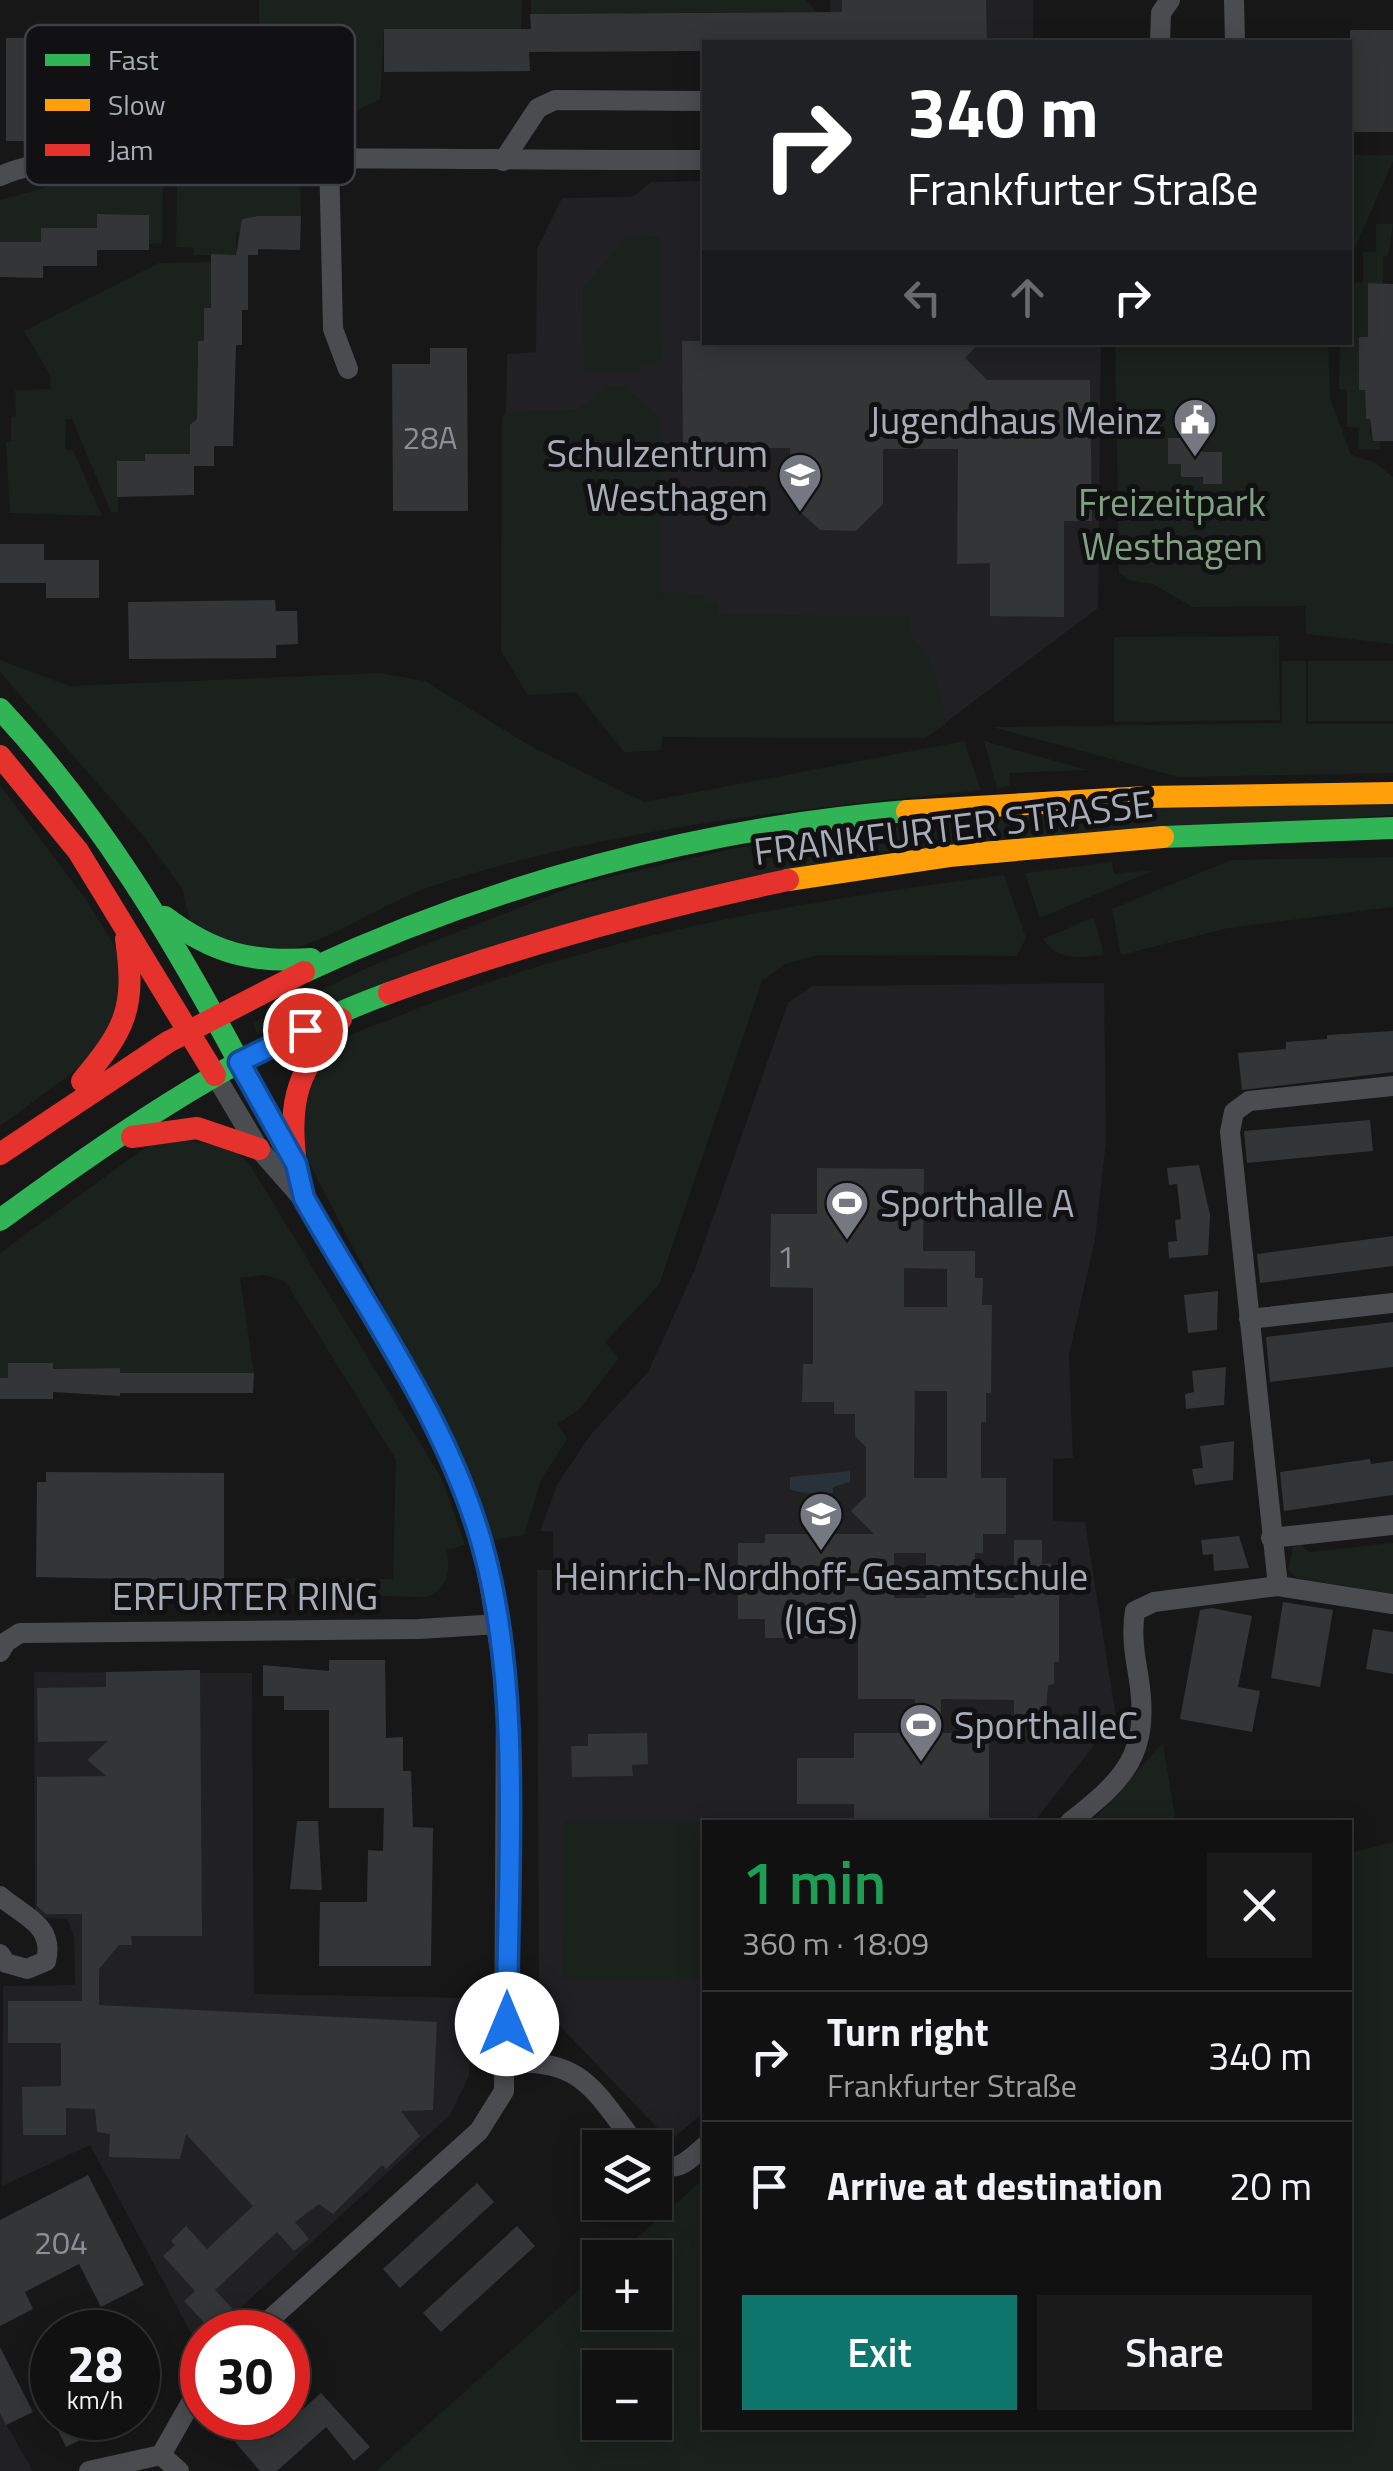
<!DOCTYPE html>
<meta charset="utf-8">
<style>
body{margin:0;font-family:"Titillium Web",sans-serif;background:#1a1a1a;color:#f1f3f6;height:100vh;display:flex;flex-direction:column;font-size:38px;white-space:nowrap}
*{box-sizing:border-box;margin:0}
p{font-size:32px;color:#9c9d9f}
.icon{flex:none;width:55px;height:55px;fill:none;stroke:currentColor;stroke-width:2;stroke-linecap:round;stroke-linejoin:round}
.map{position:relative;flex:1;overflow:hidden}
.sheet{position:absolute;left:702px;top:1820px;width:650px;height:610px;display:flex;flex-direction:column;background:#111;border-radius:0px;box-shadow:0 5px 25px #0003,0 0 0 2px #303131}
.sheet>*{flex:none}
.top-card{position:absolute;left:702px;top:40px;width:650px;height:305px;border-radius:0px;box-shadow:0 5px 25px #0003,0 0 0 2px #303131;background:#202124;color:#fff;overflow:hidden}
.tools{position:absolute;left:582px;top:2130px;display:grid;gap:20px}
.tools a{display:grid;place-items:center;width:90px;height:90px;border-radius:0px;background:#111;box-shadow:0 5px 25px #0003,0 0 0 2px #303131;font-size:50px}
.speed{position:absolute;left:30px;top:2310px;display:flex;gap:20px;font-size:50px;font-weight:700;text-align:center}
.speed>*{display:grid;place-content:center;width:130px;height:130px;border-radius:50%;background:#111;box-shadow:0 5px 25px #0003,0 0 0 2px #303131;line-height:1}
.speed small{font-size:25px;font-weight:400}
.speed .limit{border:15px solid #d22;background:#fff;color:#111}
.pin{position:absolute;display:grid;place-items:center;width:85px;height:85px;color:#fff;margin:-42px;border:5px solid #fff;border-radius:50%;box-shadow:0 2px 10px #0007}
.me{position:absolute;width:110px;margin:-55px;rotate:0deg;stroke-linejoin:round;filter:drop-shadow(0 0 8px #0008)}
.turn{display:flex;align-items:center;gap:35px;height:210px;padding:0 40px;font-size:45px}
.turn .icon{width:130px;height:130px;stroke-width:2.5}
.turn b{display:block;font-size:70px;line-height:85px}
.lanes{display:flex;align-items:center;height:95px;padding:0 40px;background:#0003;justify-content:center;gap:50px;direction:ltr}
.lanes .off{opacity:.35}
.round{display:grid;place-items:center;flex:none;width:105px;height:105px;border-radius:0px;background:#1a1a1a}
.headline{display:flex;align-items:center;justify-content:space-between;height:170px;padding:0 40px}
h1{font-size:60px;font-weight:600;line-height:75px;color:#1e9e55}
.button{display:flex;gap:20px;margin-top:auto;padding:20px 40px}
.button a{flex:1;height:115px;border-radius:0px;background:#0f766e;color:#fff;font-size:40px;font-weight:600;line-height:115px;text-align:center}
.button a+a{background:#1a1a1a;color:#f1f3f6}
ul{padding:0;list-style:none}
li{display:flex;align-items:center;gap:30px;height:130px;padding:0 40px;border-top:2px solid #303131}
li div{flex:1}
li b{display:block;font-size:38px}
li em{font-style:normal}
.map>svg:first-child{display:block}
.built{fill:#212124}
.green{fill:#1b211c;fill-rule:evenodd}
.water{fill:#2a3239}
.building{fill:#343537;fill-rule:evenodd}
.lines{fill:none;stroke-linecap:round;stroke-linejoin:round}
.street{stroke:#4b4c50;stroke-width:20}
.fast{stroke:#30b455;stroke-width:22}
.slow{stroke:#ff9f0a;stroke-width:22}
.jam{stroke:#e5322d;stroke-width:22}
.route-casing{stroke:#114b97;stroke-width:25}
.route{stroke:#1a73e8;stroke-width:18}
.labels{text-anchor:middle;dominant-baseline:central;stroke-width:10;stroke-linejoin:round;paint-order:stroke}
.number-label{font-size:32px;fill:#8b8f98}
.poi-label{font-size:38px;fill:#a8adb8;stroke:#111113;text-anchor:end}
.park-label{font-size:38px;fill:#7fa381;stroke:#111113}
.street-label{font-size:38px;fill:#a8adb8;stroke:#111113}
.key{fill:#111113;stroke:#3e4045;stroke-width:2.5}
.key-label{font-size:28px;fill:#a8adb8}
</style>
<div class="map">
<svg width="1393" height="2471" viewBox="0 0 1393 2471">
<rect width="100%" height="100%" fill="#171717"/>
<!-- built -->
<g class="built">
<rect x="830" y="0" width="203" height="42"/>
<polygon points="705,181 705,342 1101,343 1098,608 925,738 662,737 661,750 624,752 576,692 528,695 501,651 502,418 506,412 507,354 536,352 537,249 562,198 633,197 651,182"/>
<polygon points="1104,983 1106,1141 1095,1239 1069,1355 1073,1458 1053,1459 1053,1521 1085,1522 1116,1717 1034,1822 705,1822 705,2111 670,2141 539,2004 537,1570 553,1570 553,1532 540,1531 557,1485 592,1433 648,1372 695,1269 788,1003 812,986"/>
<polygon points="34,1672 252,1673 254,1994 472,1998 469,2076 450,2115 214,2332 202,2332 198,2346 90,2145 2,2186 3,1986 75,1985 74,1936 67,1919 35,1917"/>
<polygon points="0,2413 32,2470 31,2471 0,2471"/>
</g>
<!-- green -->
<g class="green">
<polygon points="259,0 522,0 521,29 384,30 380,99 305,137 260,138"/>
<polygon points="531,0 806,0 817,12 531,14"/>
<polygon points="1350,155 1393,155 1393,161 1350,259"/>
<polygon points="92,182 163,183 162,243 149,244 149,215 98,214 97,228 42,228 41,242 0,242 0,200 55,185"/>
<polygon points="177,182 300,183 301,216 242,219 241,232 236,233 236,255 194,255 194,248 176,247"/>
<polygon points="1376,224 1393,224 1388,256 1383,256 1383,284 1369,283 1368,337 1359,390 1365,390 1366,418 1370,419 1370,433 1380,441 1380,450 1358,449 1359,427 1347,427 1347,390 1339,389 1340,343 1350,342 1350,283 1363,282 1363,252 1376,252"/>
<polygon points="659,236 661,359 654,365 641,365 640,371 584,371 583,287 627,237"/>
<polygon points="211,262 211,308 204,308 204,341 198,342 197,419 190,454 146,454 145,461 118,461 118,512 111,512 72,419 66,419 65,450 73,450 102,516 10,513 6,442 11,441 11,417 16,416 15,390 51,389 50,375 24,331 159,263"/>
<polygon points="1115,343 1328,343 1330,398 1351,455 1374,462 1393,477 1393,644 1306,634 1305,606 1192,607 1153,584 1129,580 1119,573"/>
<path d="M609 386H624L659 416 660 624 662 591 704 595 707 602 718 603V614L911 617V638C931 649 944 699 946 724L925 738 661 737V750L624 752 576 692 528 695 501 651 502 418 506 412 577 410Z"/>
<polygon points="1279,636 1280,720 1114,722 1114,637"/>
<path d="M0 660 69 686 379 673 425 681 532 747 644 802 964 741 981 790C796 810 611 827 433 886 383 902 338 938 287 950 243 961 225 943 190 921L182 888 141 833 0 672Z"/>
<polygon points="1282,661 1306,661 1306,724 1393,724 1393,773 1179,777 992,727 1282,723"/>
<rect x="1308" y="661" width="85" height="60"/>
<polygon points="984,741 1088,770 1009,773 1010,786 997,788"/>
<polygon points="0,785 87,901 118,952 126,989 99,1053 0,1126"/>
<polygon points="1393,804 1393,815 877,852 277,1030 257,1034 253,1023 369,967 579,884 736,848 872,828 1111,809"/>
<polygon points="1393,857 1393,907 1228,928 1121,955 1112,909 1231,860"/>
<polygon points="1112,862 1114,874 1154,870 1040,918 1025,873"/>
<path d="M1004 875 1026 938 1017 956 819 955 785 964 762 981 659 1285 605 1342 619 1358 578 1411 557 1424 567 1439 541 1480 524 1535 493 1540 462 1457 308 1161C300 1133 296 1092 313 1065 330 1038 369 1028 397 1017 589 937 799 901 1004 875Z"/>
<path d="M1094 917 1104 955C1079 957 1058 962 1043 939Z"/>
<path d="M168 1137 232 1148 248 1162 442 1479 465 1545 447 1550C450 1573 449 1587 427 1597L248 1593V1578L393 1579 396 1460 285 1281 264 1275 240 1278 254 1373H120L119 1368 53 1369V1363H9L8 1378H0V1253L142 1150Z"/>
<polygon points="1393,1543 1393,1594 1297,1578 1288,1570 1293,1546 1300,1544 1309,1552"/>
<polygon points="1163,1743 1176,1822 1092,1822"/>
<polygon points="564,1821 833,1822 705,1822 705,1979 563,1979"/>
<path d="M1393 1842V2471H376L600 2271V2312H655V2258L615 2257 705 2178V2428H1350V1853ZM600 2368H655V2422H600Z"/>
</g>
<!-- water -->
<path class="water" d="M850 1471V1482L833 1487V1493C817 1493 804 1495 790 1489V1477Z"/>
<!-- building -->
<g class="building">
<polygon points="842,0 986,0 987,42 705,42 705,51 529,52 530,71 384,72 384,29 531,29 530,14 842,12"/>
<rect x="1350" y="30" width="43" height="102"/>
<polygon points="206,37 206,141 6,141 6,38"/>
<polygon points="97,214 149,215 149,250 97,250 97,266 43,266 43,278 0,277 0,242 41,242 41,228 97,228"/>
<polygon points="258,216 301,216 300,250 258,249 258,255 248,255 248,310 242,310 242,345 236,345 233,446 214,446 214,466 194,466 194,495 117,497 117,461 145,461 145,454 190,454 190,425 197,419 198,341 204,341 204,308 211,308 211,254 236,255 242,219"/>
<polygon points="1368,283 1393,284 1393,441 1373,441 1370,419 1366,419 1365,390 1359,390 1359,337 1368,337"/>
<polygon points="682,341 980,342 965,358 987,380 1090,380 1092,521 1064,521 1064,617 990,616 990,563 957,564 958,449 883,449 883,504 856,531 820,530 792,504 790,448 683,448"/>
<polygon points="430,348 467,348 468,511 393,511 392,364 430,364"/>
<polygon points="1168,438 1202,438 1202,452 1222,452 1222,484 1203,484 1203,477 1181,477 1181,464 1168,464"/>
<polygon points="0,544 44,544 44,560 99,560 99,598 46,598 46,583 0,583"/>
<polygon points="275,600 276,611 297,611 298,644 276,645 276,658 129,659 128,602"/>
<polygon points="1393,1031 1393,1072 1242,1090 1238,1053 1286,1049 1286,1042 1327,1039 1327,1035"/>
<polygon points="1370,1120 1373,1151 1247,1163 1244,1131"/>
<polygon points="1199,1165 1210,1215 1208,1255 1169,1258 1168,1242 1177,1241 1175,1220 1181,1219 1177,1184 1169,1185 1167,1168"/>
<path d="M817 1168 924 1169 923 1251H975V1278H983L982 1305H992L991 1393H986V1422H981V1478H1006V1534H983V1553H975V1598H1014V1540H1042V1564L1051 1563V1590H1059V1662H1054V1684L1048 1685 1044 1736H1014V1700L941 1699V1733H989V1822H854V1804H797V1758H854V1733H915V1699H858V1638H765V1619H738V1543H765V1534H874L851 1511 866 1496V1447L855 1436V1414H834V1402H802L803 1364H813V1288L770 1287 771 1214H817ZM904 1268 947 1269V1307H904ZM915 1391H947V1478H914ZM894 1553H926V1598H894Z"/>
<polygon points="1393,1236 1393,1266 1260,1283 1257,1254"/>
<polygon points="1218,1291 1217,1330 1188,1333 1184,1295"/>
<polygon points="1393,1322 1393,1367 1270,1382 1266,1337"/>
<polygon points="8,1363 53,1363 53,1369 120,1368 120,1373 254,1373 253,1393 120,1393 120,1396 53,1392 53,1399 0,1399 0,1378 8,1378"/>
<polygon points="1226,1367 1224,1405 1186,1409 1185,1394 1194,1392 1192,1371"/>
<polygon points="1234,1441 1233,1480 1195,1485 1192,1469 1203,1468 1200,1446"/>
<polygon points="1370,1459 1371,1464 1393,1461 1393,1495 1284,1511 1280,1472"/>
<polygon points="46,1472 224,1473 224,1581 36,1577 37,1482 46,1482"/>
<polygon points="1239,1536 1249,1568 1214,1571 1213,1554 1203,1555 1201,1540"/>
<polygon points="1283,1602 1333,1610 1320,1687 1271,1678"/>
<polygon points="1212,1608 1252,1616 1238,1687 1260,1691 1252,1732 1180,1719 1200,1610"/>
<polygon points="1373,1629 1393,1632 1393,1674 1366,1669"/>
<polygon points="329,1660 385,1660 386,1738 403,1737 403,1771 411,1771 413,1827 433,1828 431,1966 319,1966 320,1902 367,1902 368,1850 383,1851 384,1808 329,1808 329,1710 284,1710 284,1696 263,1696 263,1665 329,1671"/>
<polygon points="200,1670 202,1936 131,1936 132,1945 119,1945 99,1969 99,2005 437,2022 433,2110 401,2111 420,2136 386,2169 382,2165 333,2214 319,2204 295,2222 309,2239 294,2251 277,2232 215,2290 232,2308 210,2329 184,2301 195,2291 163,2256 175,2245 171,2241 186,2226 207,2249 253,2206 186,2134 180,2159 109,2157 110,2134 97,2132 95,2109 66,2108 66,2135 23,2135 22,2087 61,2086 61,2043 8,2043 8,2001 82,2001 82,1914 46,1914 37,1906 37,1777 106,1776 87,1760 108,1741 38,1742 37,1688 106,1687 106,1672"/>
<polygon points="647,1733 648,1764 632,1765 633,1776 572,1777 571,1746 588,1746 588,1734"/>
<polygon points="297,1821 318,1821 322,1890 290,1889"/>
<polygon points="88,2175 144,2285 101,2307 79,2264 25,2292 33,2309 0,2326 0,2220"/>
<polygon points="477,2183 494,2202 400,2288 383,2269"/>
<polygon points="517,2226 535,2246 441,2332 423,2313"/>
<polygon points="0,2347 33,2412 6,2425 0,2413"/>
<polygon points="321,2393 370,2447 354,2461 326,2427 277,2471 260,2471 235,2442 259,2422 271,2438"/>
<polygon points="52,2418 125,2418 66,2447"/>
</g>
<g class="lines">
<!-- street -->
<g class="street">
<polyline points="1234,0 1235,42"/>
<polyline points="1160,42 1161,13 1170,0"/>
<polyline points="329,156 333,329 348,369"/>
<polyline points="503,161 538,108 555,100 705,101"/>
<path d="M0 176C57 151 134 160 196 159 365 156 535 161 705 160"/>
<polyline points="239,1062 290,1154"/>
<polyline points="215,1075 259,1149 303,1199 424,1407 453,1466 483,1546 506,1687 504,2091 479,2131 256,2332"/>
<polyline points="1249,1319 1393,1303"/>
<polyline points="1271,1538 1393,1525"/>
<polyline points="1278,1586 1230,1132 1234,1112 1249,1101 1393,1086"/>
<polyline points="0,1652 6,1642 20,1633 419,1629 499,1624"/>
<path d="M1070 1822C1125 1779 1150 1754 1139 1680 1135 1656 1131 1635 1135 1611L1154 1602 1278 1586 1393 1604"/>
<path d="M0 1896C23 1916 55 1925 46 1961L27 1969 6 1963 0 1954"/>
<path d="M507 2063C585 2058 595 2093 639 2148"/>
<path d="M655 2164C678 2173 688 2161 705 2146"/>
<polyline points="161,2455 179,2471"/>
<polyline points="89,2471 161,2455 202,2383"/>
</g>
<!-- fast -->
<g class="fast">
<path d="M0 709C99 815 171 935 239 1062"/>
<polyline points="1163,837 1393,828"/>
<path d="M165 917C213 953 251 963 311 959"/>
<path d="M304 972C493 884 699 828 907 811"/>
<path d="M0 1220C121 1131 247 1045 389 993"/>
</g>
<!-- slow -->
<g class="slow">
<polyline points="907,811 1146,797 1393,793"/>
<polyline points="788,880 949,856 1163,837"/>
</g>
<!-- jam -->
<g class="jam">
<polyline points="0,756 78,851 215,1075"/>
<path d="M389 993C520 945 651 909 788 880"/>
<path d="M82 1081C126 1029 136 1007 126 939"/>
<polyline points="132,1137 197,1128 259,1149"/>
<polyline points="0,1154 168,1042 304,972"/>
<path d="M296 1164C287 1097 299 1071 341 1019"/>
</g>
</g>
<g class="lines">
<defs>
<path id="route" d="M305 1030 239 1062 296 1164 304 1198C367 1310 449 1423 483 1548 523 1693 507 1873 507 2024"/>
</defs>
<!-- route casing -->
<use href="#route" class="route-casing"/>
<!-- route -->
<use href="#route" class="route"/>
</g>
<!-- icons -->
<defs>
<symbol id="civic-pin" viewBox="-11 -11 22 30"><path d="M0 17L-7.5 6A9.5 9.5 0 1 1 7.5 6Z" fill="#757880" stroke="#111113"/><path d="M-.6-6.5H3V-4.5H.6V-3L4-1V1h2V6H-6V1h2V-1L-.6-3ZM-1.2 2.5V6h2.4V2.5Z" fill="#fff"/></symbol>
<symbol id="school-pin" viewBox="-11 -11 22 30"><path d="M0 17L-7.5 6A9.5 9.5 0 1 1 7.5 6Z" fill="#757880" stroke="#111113"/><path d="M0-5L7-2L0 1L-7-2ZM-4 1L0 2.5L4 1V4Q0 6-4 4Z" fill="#fff"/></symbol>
<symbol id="stadium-pin" viewBox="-11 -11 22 30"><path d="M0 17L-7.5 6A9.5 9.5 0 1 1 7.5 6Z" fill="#757880" stroke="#111113"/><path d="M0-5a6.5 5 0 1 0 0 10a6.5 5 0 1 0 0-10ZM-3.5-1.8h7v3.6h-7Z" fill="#fff"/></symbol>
</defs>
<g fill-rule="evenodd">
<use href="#civic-pin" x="1170" y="395" width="50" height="68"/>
<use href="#school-pin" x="775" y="450" width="50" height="68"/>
<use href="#stadium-pin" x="822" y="1178" width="50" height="68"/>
<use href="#school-pin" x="796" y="1489" width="50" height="68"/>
<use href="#stadium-pin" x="896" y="1700" width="50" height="68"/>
</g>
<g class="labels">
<!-- number labels -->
<g class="number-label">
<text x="430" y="437">28A</text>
<text x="786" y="1256">1</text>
<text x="61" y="2242">204</text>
</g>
<!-- poi labels -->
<g class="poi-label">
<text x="1162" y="420">Jugendhaus Meinz</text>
<text x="768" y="453">Schulzentrum<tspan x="768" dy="44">Westhagen</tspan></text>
<text x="880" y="1203" text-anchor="start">Sporthalle A</text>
<text x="821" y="1576" text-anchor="middle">Heinrich-Nordhoff-Gesamtschule<tspan x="821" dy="44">(IGS)</tspan></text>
<text x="954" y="1725" text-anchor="start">SporthalleC</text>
</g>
<!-- park labels -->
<g class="park-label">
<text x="1172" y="502">Freizeitpark<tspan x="1172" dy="44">Westhagen</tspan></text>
</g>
<!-- street labels -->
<g class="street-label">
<text transform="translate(953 827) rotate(-7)">FRANKFURTER STRASSE</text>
<text x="245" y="1596">ERFURTER RING</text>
</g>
</g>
<!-- legend -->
<rect x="25" y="25" width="330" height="160" rx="15" class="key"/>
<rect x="45" y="54" width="45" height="12" fill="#30b455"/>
<rect x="45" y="99" width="45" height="12" fill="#ff9f0a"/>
<rect x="45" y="144" width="45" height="12" fill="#e5322d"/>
<g class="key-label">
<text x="108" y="70">Fast</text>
<text x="108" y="115">Slow</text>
<text x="108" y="160">Jam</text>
</g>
</svg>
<div class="tools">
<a><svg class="icon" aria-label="layers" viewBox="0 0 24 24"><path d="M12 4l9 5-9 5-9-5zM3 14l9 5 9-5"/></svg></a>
<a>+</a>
<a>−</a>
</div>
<div class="speed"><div>28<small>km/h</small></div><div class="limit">30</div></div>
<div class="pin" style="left:305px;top:1030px;background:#d93025"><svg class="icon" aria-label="arrive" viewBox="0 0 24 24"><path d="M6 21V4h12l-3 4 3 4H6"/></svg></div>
<svg class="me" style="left:507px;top:2024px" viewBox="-20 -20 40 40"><circle r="19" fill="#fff"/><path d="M0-13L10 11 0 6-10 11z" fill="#1a73e8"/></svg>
<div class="top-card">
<div class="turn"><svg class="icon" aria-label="right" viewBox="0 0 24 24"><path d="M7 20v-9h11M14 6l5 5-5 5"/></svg><div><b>340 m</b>Frankfurter Straße</div></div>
<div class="lanes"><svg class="icon off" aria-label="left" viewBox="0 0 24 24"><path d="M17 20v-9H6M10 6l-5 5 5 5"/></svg><svg class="icon off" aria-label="ahead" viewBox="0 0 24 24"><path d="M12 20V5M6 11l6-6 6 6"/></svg><svg class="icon" aria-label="right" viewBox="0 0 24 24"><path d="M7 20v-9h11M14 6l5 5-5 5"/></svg></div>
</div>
<section class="sheet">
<div class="headline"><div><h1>1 min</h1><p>360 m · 18:09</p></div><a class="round"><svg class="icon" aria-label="close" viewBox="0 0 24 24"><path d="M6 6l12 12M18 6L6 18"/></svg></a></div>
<ul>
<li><svg class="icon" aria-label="right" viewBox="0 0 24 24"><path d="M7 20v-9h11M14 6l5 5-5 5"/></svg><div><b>Turn right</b><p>Frankfurter Straße</p></div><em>340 m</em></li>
<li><svg class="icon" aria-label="arrive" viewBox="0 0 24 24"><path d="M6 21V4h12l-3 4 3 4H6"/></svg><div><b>Arrive at destination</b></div><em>20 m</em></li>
</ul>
<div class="button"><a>Exit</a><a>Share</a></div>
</section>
</div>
